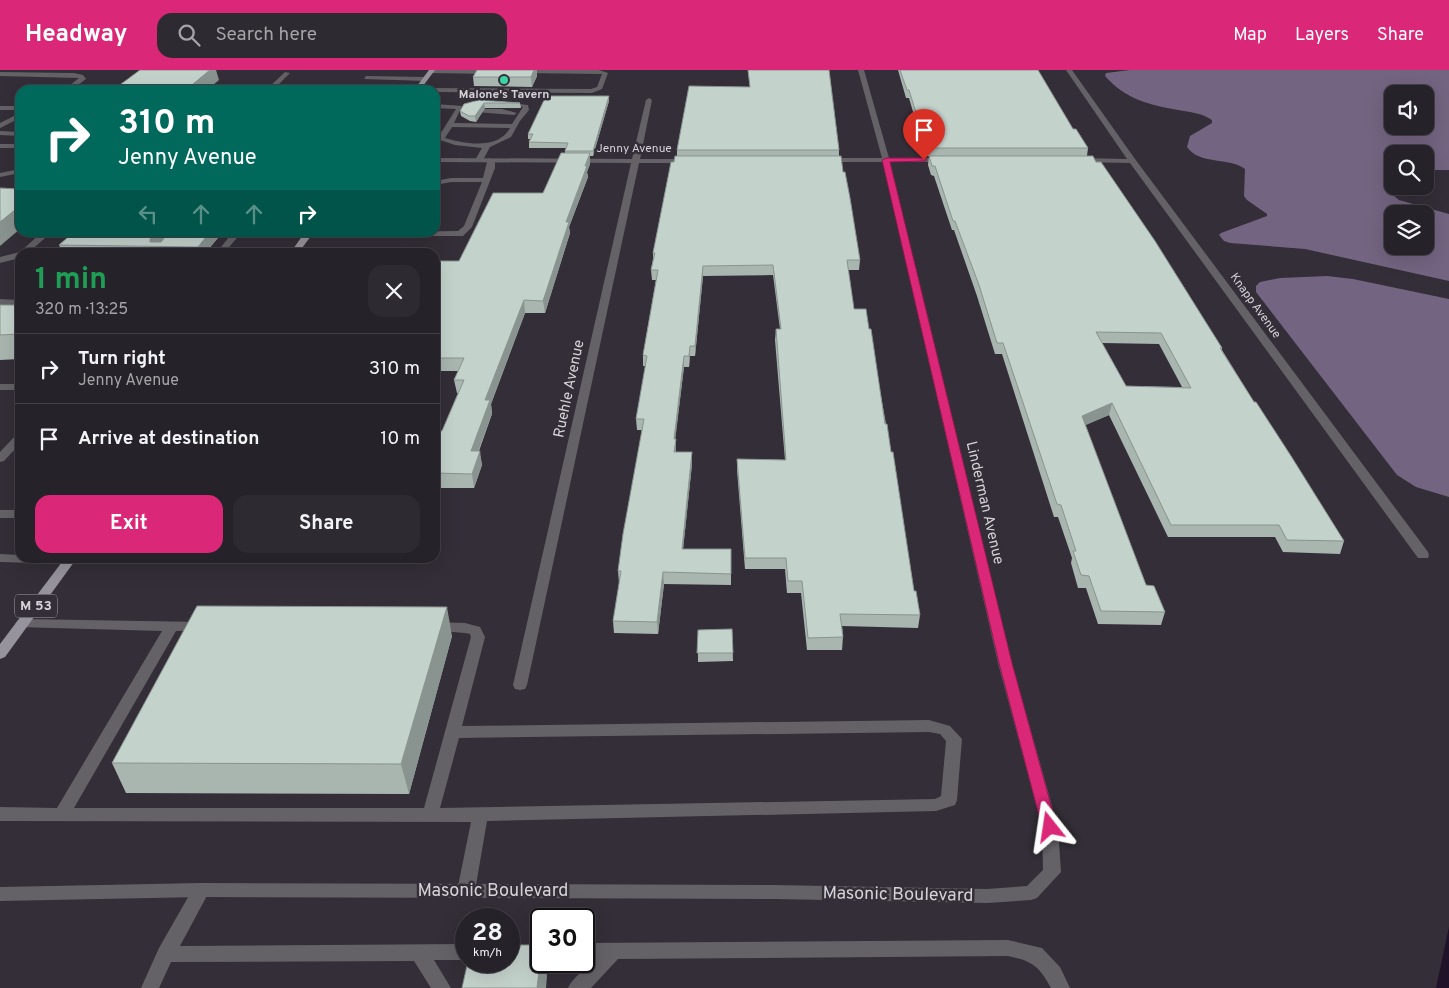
<!DOCTYPE html>
<meta charset="utf-8">
<style>
body{margin:0;font-family:Overpass,sans-serif;background:#2e2a31;color:#f1f3f6;height:100vh;display:flex;flex-direction:column;font-size:19px;white-space:nowrap}
*{box-sizing:border-box;margin:0}
p{font-size:16px;color:#a4a4a8}
.icon{flex:none;width:28px;height:28px;fill:none;stroke:currentColor;stroke-width:2;stroke-linecap:round;stroke-linejoin:round}
.map{position:relative;flex:1;overflow:hidden}
.drawer{position:absolute;left:15px;top:178px;width:425px;height:315px;display:flex;flex-direction:column;background:#262229;border-radius:15px;box-shadow:0 5px 20px #0002,0 0 0 1px #423f46}
.drawer>*{flex:none}
.top-card{position:absolute;left:15px;top:15px;width:425px;height:152px;border-radius:15px;box-shadow:0 5px 20px #0002,0 0 0 1px #423f46;background:#00695c;color:#fff;overflow:hidden}
.tools{position:absolute;left:1384px;top:15px;display:grid;gap:10px}
.tools a{display:grid;place-items:center;width:50px;height:50px;border-radius:10px;background:#262229;box-shadow:0 5px 20px #0002,0 0 0 1px #423f46;font-size:25px}
.speed{position:absolute;left:455px;top:838px;display:flex;gap:10px;font-size:25px;font-weight:700;text-align:center}
.speed>*{display:grid;place-content:center;width:65px;height:65px;border-radius:50%;background:#262229;box-shadow:0 5px 20px #0002,0 0 0 1px #423f46;line-height:1}
.speed small{font-size:12px;font-weight:400}
.speed .limit{border:2px solid #111;border-radius:8px;background:#fff;color:#111}
.pin{position:absolute;display:grid;place-items:center;width:42px;height:42px;color:#fff;margin:-51px -21px;border-radius:50% 50% 50% 0;rotate:-45deg;box-shadow:0 0 5px #0007}
.pin .icon{rotate:45deg}
.me{position:absolute;width:55px;margin:-28px;rotate:345deg;stroke-linejoin:round;filter:drop-shadow(0 0 4px #0008)}
.turn{display:flex;align-items:center;gap:18px;height:105px;padding:0 20px;font-size:22px}
.turn .icon{width:65px;height:65px;stroke-width:2.5}
.turn b{display:block;font-size:35px;line-height:42px}
.lanes{display:flex;align-items:center;height:48px;padding:0 20px;background:#0003;justify-content:center;gap:25px;direction:ltr}
.lanes .off{opacity:.35}
.round{display:grid;place-items:center;flex:none;width:52px;height:52px;border-radius:15px;background:#2e2a31}
.summary{display:flex;align-items:center;justify-content:space-between;height:85px;padding:0 20px}
h1{font-size:30px;font-weight:700;line-height:38px;color:#1e9e55}
.primary-button{display:flex;gap:10px;margin-top:auto;padding:10px 20px}
.primary-button a{flex:1;height:58px;border-radius:15px;background:#db2777;color:#fff;font-size:20px;font-weight:700;line-height:58px;text-align:center}
.primary-button a+a{background:#2e2a31;color:#f1f3f6}
ul{padding:0;list-style:none}
li{display:flex;align-items:center;gap:15px;height:70px;padding:0 20px;border-top:1px solid #423f46}
li div{flex:1}
li b{display:block;font-size:19px}
li em{font-style:normal}
header{display:flex;align-items:center;gap:30px;box-sizing:border-box;height:70px;padding:0 25px;background:#db2777;color:#fff}
header strong{font-size:24px}
nav{display:flex;gap:28px;margin-inline-start:auto;font-size:18px}
.search{width:350px;height:45px;background:#2e2a31;display:flex;align-items:center;gap:12px;box-sizing:border-box;padding:0 18px;border-radius:15px;color:#a4a4a8;font-size:19px}
.map>svg:first-child{display:block}
.forest{fill:#736481;fill-rule:evenodd}
.water{fill:#1f1229}
.lines{fill:none;stroke-linecap:round;stroke-linejoin:round}
.lane{fill:#646267;fill-rule:evenodd}
.street{fill:#646267;fill-rule:evenodd}
.primary{fill:#97939c;fill-rule:evenodd}
.wall{fill:#a9b5af;fill-rule:evenodd}
.shaded-wall{fill:#89938f}
.building{fill:#c4d2cc;stroke:#89938f;fill-rule:evenodd}
.route{fill:#db2777;stroke:#8e194d}
.poi-dot{fill:#3bd4a4;stroke:#332e37;stroke-width:2}
.labels{text-anchor:middle;dominant-baseline:central;stroke-width:5;stroke-linejoin:round;paint-order:stroke}
.far-poi-label{font-size:12px;font-weight:bold;fill:#d4d1d7;stroke:#332e37}
.far-street-label{font-size:12px;fill:#d4d1d7;stroke:#332e37}
.shield{fill:#332e37;stroke:#a4a0a7;stroke-width:1}
.shield-label{font-size:14px;font-weight:bold;fill:#d4d1d7}
.street-label{font-size:15px;fill:#d4d1d7;stroke:#332e37}
.near-street-label{font-size:18px;fill:#d4d1d7;stroke:#332e37}
</style>
<header>
<strong>Headway</strong>
<div class="search"><svg class="icon" aria-label="search" viewBox="0 0 24 24"><circle cx="10" cy="10" r="6"/><path d="M15 15l6 6"/></svg>Search here</div>
<nav><a>Map</a><a>Layers</a><a>Share</a></nav>
</header>
<div class="map">
<svg width="1449" height="918" viewBox="0 0 1449 918">
<rect width="100%" height="100%" fill="#332e37"/>
<!-- forest -->
<g class="forest">
<path d="M1130 0H1449V100H1425V84H1392V102L1383 107 1384 118 1399 130 1449 144V211L1305 179 1230 173 1224 171 1219 165 1221 163 1267 146V144L1247 130 1244 126 1245 99C1229 87 1199 95 1187 77L1190 66 1212 53V50C1202 43 1190 42 1178 40 1149 35 1125 29 1105 6L1106 3ZM1392 24H1425V56H1392ZM1392 144H1425V176H1392Z"/>
<polygon points="1327,206 1353,209 1449,229 1449,427 1416,417 1397,405 1256,222 1256,216 1260,212 1280,208"/>
</g>
<!-- water -->
<polygon class="water" points="1449,857 1449,918 1436,918"/>
<g class="lines">
<!-- lane -->
<g class="lane">
<polygon points="431,0 491,0 494,2 491,4 429,3"/>
<polygon points="521,0 599,0 608,3 602,19 592,23 435,22 435,20 414,20 417,18 591,19 597,17 602,4 519,3"/>
<polygon points="0,2 74,3 83,5 86,9 71,20 64,20 79,8 0,6"/>
<polygon points="285,2 290,3 273,20 266,20"/>
<polygon points="366,6 425,7 428,9 425,11 364,9"/>
<path d="M501 32 528 35 529 40 520 51 511 67 490 77 482 92 475 90 482 78 455 75 437 69 456 39 435 38V34L462 36 454 53 512 54 523 37 501 34ZM452 57 510 58C498 80 465 74 445 68Z"/>
<rect x="0" y="36" width="20" height="4"/>
<polygon points="478,39 502,39 517,43 514,45 476,42 476,40"/>
<polygon points="20,43 20,48 0,58 0,53"/>
<polygon points="488,88 495,90 495,98 472,157 463,166 310,166 306,163 458,161 464,156 482,112 451,112 435,115 435,111 451,108 483,108"/>
<polygon points="20,99 20,103 0,107 0,103"/>
<polygon points="42,162 52,162 29,182 20,182 20,188 0,193 0,187 20,182"/>
<polygon points="233,162 242,162 225,182 217,182"/>
<polygon points="0,229 20,230 20,236 0,235"/>
<rect x="0" y="314" width="20" height="6"/>
<polygon points="20,364 20,374 4,391 0,392 0,382 16,365"/>
<polygon points="0,484 20,485 20,488 75,488 76,490 70,494 0,492"/>
<path d="M22 549 202 552 207 554 209 557 207 560 176 561 74 738H424L471 567 470 564 465 563 429 560 427 557 429 554 434 552 465 553 480 557 485 567 462 656 929 650 950 656 962 669 957 730 955 735 936 741 487 751 475 821 472 826 466 828 460 826 457 821 471 752 0 751V737L57 738 162 561 17 557 15 554 17 551ZM929 662 940 664 946 671 941 726 935 729 440 738 459 668Z"/>
<polygon points="201,813 207,815 210,820 180,876 466,874 466,890 434,890 451,918 431,918 414,891 171,892 159,918 141,918 159,878 195,815"/>
<path d="M1008 870 1042 878 1060 897 1070 918H1051C1039 896 1032 891 1008 886L618 889 591 918H568C572 908 587 898 595 889H584V873Z"/>
</g>
<!-- street -->
<g class="street">
<polygon points="858,0 864,0 889,88 945,88 949,90 945,92 890,92 1012,593 1058,757 1061,802 1037,828 1031,830 987,833 774,829 201,827 0,831 0,817 201,813 774,815 987,819 1027,816 1043,800 1042,757 998,593 883,92 825,92 821,90 825,88 882,88"/>
<polygon points="1066,0 1072,0 1135,89 1428,482 1429,485 1428,488 1418,488 1130,93 1077,92 1077,88 1080,88 1127,89"/>
<polygon points="649,28 652,30 640,89 690,89 694,91 690,93 639,93 527,615 525,619 520,620 515,619 513,615 631,93 435,92 435,88 632,89 646,30"/>
<polygon points="0,61 20,62 20,66 0,65"/>
<rect x="0" y="74" width="20" height="4"/>
<rect x="0" y="440" width="20" height="8"/>
</g>
<!-- primary -->
<g class="primary">
<polygon points="429,0 435,0 420,20 414,20"/>
<polygon points="305,162 314,162 299,182 291,182"/>
<polygon points="65,488 77,488 5,587 0,589 0,574"/>
</g>
</g>
<!-- wall -->
<g class="wall">
<polygon points="748,0 829,0 839,80 839,86 860,190 859,200 848,200 854,239 869,259 891,382 914,521 920,545 918,558 842,556 843,567 842,580 807,580 801,523 787,523 785,499 745,499 737,400 737,389 785,390 775,270 776,259 780,259 773,205 703,206 695,286 690,286 689,297 684,297 675,369 676,382 692,394 683,479 731,479 731,515 664,514 658,564 614,563 613,551 620,513 619,513 618,501 642,360 637,360 636,349 646,296 643,296 643,285 656,210 652,210 651,200 653,189 653,183 674,92 677,86 677,80 750,17"/>
<path d="M898 0H1038L1073 59 1088 78 1087 86 1222 278V280L1254 332 1344 471 1340 484 1283 482 1275 467H1168L1109 345 1085 355 1146 515 1165 542 1161 555 1098 554 1086 518H1078L1071 493 1072 488 1058 447H1054L1002 284H995L977 226 954 160H952L934 106 931 105 928 95 929 86H926L909 28H906ZM1102 273 1159 274 1182 317 1126 316Z"/>
<polygon points="537,6 532,17 474,16 473,7"/>
<polygon points="609,26 609,31 593,86 590,86 590,94 587,102 588,107 569,157 570,163 545,243 525,243 491,334 492,344 479,381 482,395 474,418 435,418 435,361 442,361 458,323 457,323 454,310 458,301 435,301 435,191 459,191 543,123 565,83 565,81 566,78 529,78 529,72 530,69 528,69 528,64"/>
<polygon points="479,30 520,33 521,38 485,38 476,52 470,51 461,46 460,41"/>
<polygon points="74,162 223,162 206,182 62,182 59,175"/>
<polygon points="0,235 20,235 20,289 0,290"/>
<polygon points="732,559 733,591 698,592 698,560"/>
<polygon points="452,566 409,724 126,723 112,693"/>
</g>
<!-- shaded-wall -->
<g class="shaded-wall">
<polygon points="210,0 216,0 219,10 207,20 186,20"/>
<polygon points="534,0 537,0 537,6 532,17 531,7"/>
<polygon points="609,26 609,31 593,86 593,81"/>
<polygon points="484,33 485,38 476,52 475,46"/>
<polygon points="590,83 590,94 587,102 588,107 569,157 570,163 545,243 543,231 566,152"/>
<polygon points="20,136 20,159 0,176 0,152"/>
<polygon points="156,162 170,162 158,176 152,176 150,169"/>
<polygon points="210,162 223,162 206,182 199,182 198,177"/>
<polygon points="703,196 703,206 695,286 695,276"/>
<polygon points="524,230 525,243 491,334 492,344 473,395 471,381 485,330"/>
<polygon points="690,276 690,286 689,297 689,286"/>
<polygon points="684,286 684,297 674,380 674,369"/>
<polygon points="1112,333 1109,345 1079,358 1082,346"/>
<polygon points="676,369 676,380 675,393 674,382"/>
<polygon points="480,381 482,395 474,418 472,404"/>
<polygon points="692,382 692,394 682,490 682,479"/>
<polygon points="663,502 664,514 658,564 657,552"/>
<polygon points="447,537 452,566 409,724 401,694"/>
<polygon points="541,885 541,891 545,891 547,906 546,918 537,918"/>
</g>
<!-- building -->
<g class="building">
<polygon points="140,0 210,0 186,20 113,20"/>
<polygon points="477,0 534,0 531,7 473,7"/>
<polygon points="748,0 829,0 839,80 677,80 689,16 750,17"/>
<polygon points="900,0 1038,0 1073,59 1076,59 1088,78 927,78 909,20 907,20"/>
<polygon points="546,26 609,26 593,81 565,81 568,73 529,72 533,64 528,64"/>
<polygon points="479,30 520,33 484,33 475,46 469,46 460,41 464,34"/>
<polygon points="561,83 590,83 585,96 587,96 566,152 569,152 543,231 524,230 485,330 490,330 471,381 480,381 472,404 435,403 435,361 442,361 464,310 454,310 464,288 435,288 435,191 459,191 493,123 543,123"/>
<polygon points="675,86 841,86 843,102 845,102 850,128 860,190 847,190 854,239 866,239 869,259 871,259 885,354 887,354 891,382 893,382 914,521 916,521 920,545 840,544 843,567 808,568 802,511 788,511 786,488 745,488 737,389 786,390 776,259 781,259 773,195 703,196 695,276 690,276 689,286 684,286 674,369 676,369 674,382 692,382 682,479 731,479 731,504 663,502 657,552 613,551 621,501 618,501 623,464 644,349 636,349 647,286 643,285 658,200 651,200 655,183 653,183 671,92 674,92"/>
<path d="M929 86H1093L1096 92H1101L1155 171 1222 278H1220L1254 332H1256L1291 386 1344 471 1287 470 1279 455H1171L1112 333 1082 346 1146 515 1154 516 1165 542 1101 541 1089 506 1081 505 1073 481H1076L1061 435 1057 434 1003 273H997L979 215 955 151H953L935 96H932ZM1096 262 1161 263 1191 318 1126 316Z"/>
<polygon points="0,118 20,119 20,136 0,152"/>
<polygon points="74,162 156,162 150,169 150,172 161,172 169,162 210,162 198,177 59,175"/>
<polygon points="0,235 20,235 20,264 0,265"/>
<polygon points="197,536 447,537 401,694 112,693"/>
<polygon points="732,559 733,583 697,583 698,560"/>
<polygon points="509,875 541,875 541,885 537,918 462,918 468,891 509,891"/>
</g>
<!-- route -->
<polygon class="route" points="924,88 926,89 926,91 890,92 1012,593 1057,757 1055,761 1050,763 1044,761 1042,757 999,593 882,90 886,88"/>
<!-- markers -->
<circle class="poi-dot" cx="504" cy="10" r="5"/>
<g class="labels">
<!-- far-poi labels -->
<g class="far-poi-label">
<text x="504" y="25">Malone's Tavern</text>
</g>
<!-- far-street labels -->
<g class="far-street-label">
<text x="634" y="79">Jenny Avenue</text>
<text transform="translate(1255 236) rotate(54)">Knapp Avenue</text>
</g>
<!-- shield labels -->
<rect class="shield" x="15" y="524.5" width="42" height="23" rx="4"/>
<g class="shield-label">
<text x="36" y="536">M 53</text>
</g>
<!-- street labels -->
<g class="street-label">
<text transform="translate(570 319) rotate(-78)">Ruehle Avenue</text>
<text transform="translate(984 433) rotate(77)">Linderman Avenue</text>
</g>
<!-- near-street labels -->
<g class="near-street-label">
<text x="493" y="821">Masonic Boulevard</text>
<text transform="translate(898 825) rotate(1)">Masonic Boulevard</text>
</g>
</g>
</svg>
<div class="tools">
<a><svg class="icon" aria-label="sound" viewBox="0 0 24 24"><path d="M4 9h4l5-4v14l-5-4H4zM17 9q2 3 0 6"/></svg></a>
<a><svg class="icon" aria-label="search" viewBox="0 0 24 24"><circle cx="10" cy="10" r="6"/><path d="M15 15l6 6"/></svg></a>
<a><svg class="icon" aria-label="layers" viewBox="0 0 24 24"><path d="M12 4l9 5-9 5-9-5zM3 14l9 5 9-5"/></svg></a>
</div>
<div class="speed"><div>28<small>km/h</small></div><div class="limit">30</div></div>
<div class="pin" style="left:924px;top:90px;background:#d93025"><svg class="icon" aria-label="arrive" viewBox="0 0 24 24"><path d="M6 21V4h12l-3 4 3 4H6"/></svg></div>
<svg class="me" style="left:1050px;top:757px" viewBox="-20 -20 40 40"><path d="M0-17L14 15 0 8-14 15z" fill="#db2777" stroke="#fff" stroke-width="4"/></svg>
<div class="top-card">
<div class="turn"><svg class="icon" aria-label="right" viewBox="0 0 24 24"><path d="M7 20v-9h11M14 6l5 5-5 5"/></svg><div><b>310 m</b>Jenny Avenue</div></div>
<div class="lanes"><svg class="icon off" aria-label="left" viewBox="0 0 24 24"><path d="M17 20v-9H6M10 6l-5 5 5 5"/></svg><svg class="icon off" aria-label="ahead" viewBox="0 0 24 24"><path d="M12 20V5M6 11l6-6 6 6"/></svg><svg class="icon off" aria-label="ahead" viewBox="0 0 24 24"><path d="M12 20V5M6 11l6-6 6 6"/></svg><svg class="icon" aria-label="right" viewBox="0 0 24 24"><path d="M7 20v-9h11M14 6l5 5-5 5"/></svg></div>
</div>
<section class="drawer">
<div class="summary"><div><h1>1 min</h1><p>320 m · 13:25</p></div><a class="round"><svg class="icon" aria-label="close" viewBox="0 0 24 24"><path d="M6 6l12 12M18 6L6 18"/></svg></a></div>
<ul>
<li><svg class="icon" aria-label="right" viewBox="0 0 24 24"><path d="M7 20v-9h11M14 6l5 5-5 5"/></svg><div><b>Turn right</b><p>Jenny Avenue</p></div><em>310 m</em></li>
<li><svg class="icon" aria-label="arrive" viewBox="0 0 24 24"><path d="M6 21V4h12l-3 4 3 4H6"/></svg><div><b>Arrive at destination</b></div><em>10 m</em></li>
</ul>
<div class="primary-button"><a>Exit</a><a>Share</a></div>
</section>
</div>
